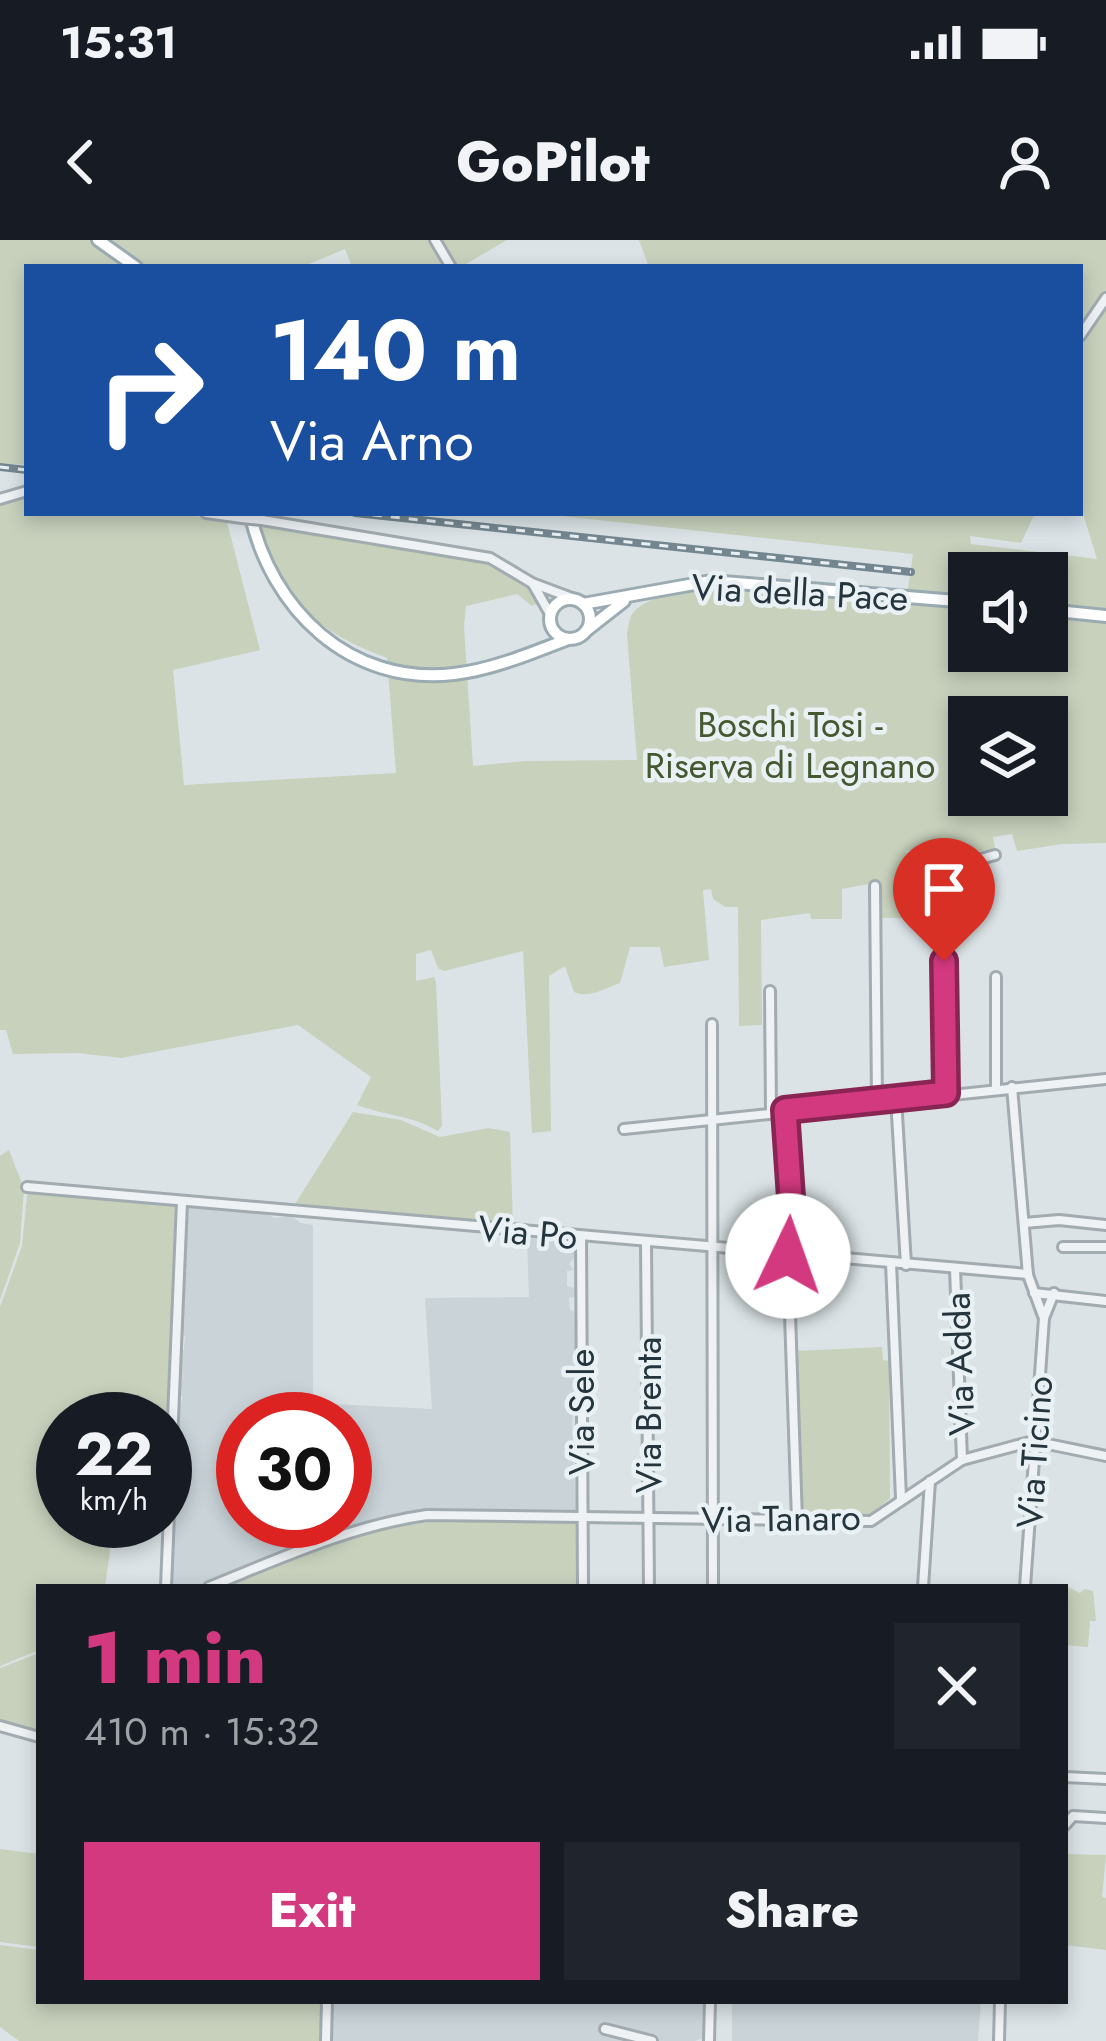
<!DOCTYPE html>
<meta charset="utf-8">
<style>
body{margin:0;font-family:Jost,sans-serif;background:#20242c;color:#f1f3f6;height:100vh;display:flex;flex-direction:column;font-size:45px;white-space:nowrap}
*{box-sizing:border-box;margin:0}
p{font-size:39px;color:#9ea1a6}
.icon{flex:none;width:66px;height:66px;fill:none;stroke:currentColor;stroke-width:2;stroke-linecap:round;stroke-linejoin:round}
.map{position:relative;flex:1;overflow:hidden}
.side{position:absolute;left:36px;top:1344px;width:1032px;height:420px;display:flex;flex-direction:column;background:#171b24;border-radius:0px;box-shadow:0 6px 18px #0003}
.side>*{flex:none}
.guide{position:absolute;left:24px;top:24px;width:1059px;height:252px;border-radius:0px;box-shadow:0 6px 18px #0003;background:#1a4fa0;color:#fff;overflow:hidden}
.controls{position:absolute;left:948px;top:312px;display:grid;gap:24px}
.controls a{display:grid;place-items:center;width:120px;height:120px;border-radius:0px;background:#171b24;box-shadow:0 6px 18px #0003;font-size:60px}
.speed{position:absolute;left:36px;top:1152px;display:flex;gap:24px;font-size:60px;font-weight:700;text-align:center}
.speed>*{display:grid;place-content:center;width:156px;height:156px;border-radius:50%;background:#171b24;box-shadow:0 6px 18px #0003;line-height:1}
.speed small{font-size:30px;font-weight:400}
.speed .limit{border:18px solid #d22;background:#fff;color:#111}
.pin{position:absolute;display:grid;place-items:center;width:102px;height:102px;color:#fff;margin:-123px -51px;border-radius:50% 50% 50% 0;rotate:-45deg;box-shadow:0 0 12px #0007}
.pin .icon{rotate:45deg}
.me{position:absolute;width:132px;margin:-66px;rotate:3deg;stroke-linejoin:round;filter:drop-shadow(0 0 9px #0008)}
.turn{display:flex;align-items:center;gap:42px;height:252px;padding:0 48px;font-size:54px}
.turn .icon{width:156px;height:156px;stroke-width:2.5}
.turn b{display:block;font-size:84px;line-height:102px}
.round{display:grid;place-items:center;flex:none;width:126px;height:126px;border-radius:0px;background:#20242c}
.overview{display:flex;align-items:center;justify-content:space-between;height:204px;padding:0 48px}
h1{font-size:72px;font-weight:800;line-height:90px;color:#d3397f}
.primary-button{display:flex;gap:24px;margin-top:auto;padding:24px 48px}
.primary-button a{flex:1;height:138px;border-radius:0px;background:#d3397f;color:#fff;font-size:48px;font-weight:800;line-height:138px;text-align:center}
.primary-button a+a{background:#20242c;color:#f1f3f6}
.status{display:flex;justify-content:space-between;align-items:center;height:84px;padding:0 60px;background:#171b24;direction:ltr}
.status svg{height:33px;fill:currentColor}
header{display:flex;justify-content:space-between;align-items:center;height:156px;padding:0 48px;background:#171b24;font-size:54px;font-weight:800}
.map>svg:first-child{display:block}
.built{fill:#c9d3d8;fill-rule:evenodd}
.green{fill:#c7d1bc;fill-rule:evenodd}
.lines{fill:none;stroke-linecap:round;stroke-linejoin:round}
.minor-casing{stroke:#a1abb0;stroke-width:14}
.major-casing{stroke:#9aabb2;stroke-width:16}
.minor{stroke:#eef2f5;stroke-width:8}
.major{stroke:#fff;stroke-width:10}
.rail-casing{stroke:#748790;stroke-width:8}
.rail{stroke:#eaf1f4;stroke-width:3;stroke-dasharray:9;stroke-linecap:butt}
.minor-bridge-casing{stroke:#a1abb0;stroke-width:14;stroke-linecap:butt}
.minor-bridge{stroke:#eef2f5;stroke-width:8}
.route-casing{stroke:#892553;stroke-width:30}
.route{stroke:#d3397f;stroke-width:21}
.labels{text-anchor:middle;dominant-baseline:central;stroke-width:9;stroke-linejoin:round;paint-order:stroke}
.street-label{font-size:36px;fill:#25353d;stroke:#eaf1f4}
.park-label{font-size:36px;fill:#455931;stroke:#eaf1f4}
</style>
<div class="status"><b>15:31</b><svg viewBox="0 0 49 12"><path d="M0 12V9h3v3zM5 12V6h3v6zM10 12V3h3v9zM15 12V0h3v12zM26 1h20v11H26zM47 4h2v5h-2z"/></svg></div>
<header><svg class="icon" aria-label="back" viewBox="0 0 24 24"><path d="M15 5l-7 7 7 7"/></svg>GoPilot<svg class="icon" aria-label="person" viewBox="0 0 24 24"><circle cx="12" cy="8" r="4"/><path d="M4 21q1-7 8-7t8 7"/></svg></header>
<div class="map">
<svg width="1106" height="1801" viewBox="0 0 1106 1801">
<rect width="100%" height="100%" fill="#dbe3e6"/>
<!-- built -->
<g class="built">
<path d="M186 965 265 973 275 978 290 975 301 983 313 985V1163L432 1169 425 1058 529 1057 527 998 571 1001 575 1017 569 1024 574 1030 567 1031V1046L575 1048V1057L569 1058 570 1070 575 1071V1167L572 1181 576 1270 572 1273 423 1270 384 1277 312 1297 285 1313 195 1347 170 1345 177 1174 183 1157 178 1153 180 1111 184 1109 185 1096 181 1094ZM243 1179H345V1281H243Z"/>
<polygon points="333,1761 703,1761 703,1798 695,1801 331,1801"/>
<polygon points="732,1761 981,1761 978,1801 732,1801"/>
</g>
<!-- green -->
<g class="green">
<polygon points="0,0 507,0 461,27 352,27 345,9 302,27 27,27 27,225 0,223"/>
<path d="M639 0H1106V603L1062 604 1017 611 1012 594 993 597 995 608 948 618 947 606 905 611 919 627V633L909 638V678H882L878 649H870L869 644 842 649V679H811L810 673 761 680 762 785 739 786 738 667H725L713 659 711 649 703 650 709 720 664 727 660 707H630L620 743C605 748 590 759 574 752L565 726 549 736 551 891 532 893 523 711 444 731 438 728 431 710 416 714V741L434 737 436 742 442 886 438 891C411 875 386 876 357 865L371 837 298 785 121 818 78 813 13 814 6 790H0V263L27 256V273H179L227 282 260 410 173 430 184 545 396 533 387 418C332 397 298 376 272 321 266 309 260 299 258 285L491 323C509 331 533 343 538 363L532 366 517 354 466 366 464 386 473 526 526 521 637 520 627 394C627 393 630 377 631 376 659 327 855 358 906 362L913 314 534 273H1035L1021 303 970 296 971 304 1097 319 1080 264V27H649ZM969 333H1047V411H969ZM969 477H1047V555H969Z"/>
<polygon points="353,872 401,880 440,897 488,888 510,892 513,988 293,967"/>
<polygon points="9,910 24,949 20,1003 0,1060 0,916"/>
<polygon points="32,950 178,964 166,1260 165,1267 165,1179 63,1179 63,1281 114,1281 105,1347 39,1347 39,1410 0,1426 0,1067 22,1006 27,955"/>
<polygon points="882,1107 883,1120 889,1121 890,1258 869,1276 803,1275 795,1111"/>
<path d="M405 1278 573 1279 578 1283 579 1347H202C271 1327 336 1296 405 1278Z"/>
<polygon points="1068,1347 1080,1353 1084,1349 1093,1351 1096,1381 1090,1381 1088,1407 1065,1405"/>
<polygon points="39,1413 39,1492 0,1482 0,1428"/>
<polygon points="0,1609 39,1614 39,1707 0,1702"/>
<polygon points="1065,1614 1106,1615 1102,1657 1106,1658 1106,1710 1065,1705"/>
<polygon points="0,1705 39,1710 39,1761 322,1761 320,1801 19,1801 0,1787"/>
</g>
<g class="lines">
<defs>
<g id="minor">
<polyline points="435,0 451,27"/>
<polyline points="1080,96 1106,58"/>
<polyline points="0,259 27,251"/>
<polyline points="206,273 242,278"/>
<polyline points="262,280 490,318 532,343 572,358"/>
<polyline points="533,344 550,374"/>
<polyline points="945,629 946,853"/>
<polyline points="922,635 924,629 945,629 995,615"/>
<polyline points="875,646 877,860"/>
<polyline points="770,751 771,872"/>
<polyline points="712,784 713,1347"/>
<polyline points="1012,847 1028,1035 1043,1076"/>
<polyline points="996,848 996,737"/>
<polyline points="896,858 906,1025"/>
<polyline points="785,870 795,1016"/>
<polyline points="624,889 1106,839"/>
<polyline points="27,947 1028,1034"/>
<polyline points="1024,983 1059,980 1106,985"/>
<polyline points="581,996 583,1347"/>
<polyline points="646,1002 649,1347"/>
<polyline points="1063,1007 1106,1007"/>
<polyline points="788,1016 797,1280"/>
<polyline points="891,1023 901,1258"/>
<polyline points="955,1028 962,1220"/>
<polyline points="1034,1053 1106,1061"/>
<polyline points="166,1347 182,962"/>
<path d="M209 1347C281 1318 350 1286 427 1275L871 1281 962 1220 1033 1201 1106 1216"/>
<polyline points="923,1347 930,1241"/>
<polyline points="1025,1347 1044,1078 1054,1053"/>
<polyline points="0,1486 39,1497"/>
<polyline points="1065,1537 1106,1539"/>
<polyline points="1065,1585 1073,1576 1106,1578"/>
<polyline points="605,1789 652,1801"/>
<polyline points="326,1801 327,1761"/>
<polyline points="709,1801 710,1761"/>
<polyline points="999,1801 1000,1761"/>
</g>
<g id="major">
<polyline points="98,0 136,27"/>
<path d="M250 273C271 369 349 446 454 434 491 430 532 413 568 399"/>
<circle cx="570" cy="379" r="20"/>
<polyline points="583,364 711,341 969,362"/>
<polyline points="1047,370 1106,376"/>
<polyline points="587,390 624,361"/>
</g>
</defs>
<!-- minor casing -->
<use href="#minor" class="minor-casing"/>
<!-- major casing -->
<use href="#major" class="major-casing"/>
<!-- minor -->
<use href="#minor" class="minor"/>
<!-- major -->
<use href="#major" class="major"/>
<defs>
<g id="rail">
<polyline points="0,227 27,230"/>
<polyline points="355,273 911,332"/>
</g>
</defs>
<!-- rail casing -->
<use href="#rail" class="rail-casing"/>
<!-- rail -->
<use href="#rail" class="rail"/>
<defs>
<polyline id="minor-bridge" points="242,278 262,280"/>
</defs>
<!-- minor-bridge casing -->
<use href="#minor-bridge" class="minor-bridge-casing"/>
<!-- minor-bridge -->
<use href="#minor-bridge" class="minor-bridge"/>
</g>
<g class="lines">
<defs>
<polyline id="route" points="788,1016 795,1016 785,870 946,853 944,721"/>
</defs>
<!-- route casing -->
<use href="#route" class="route-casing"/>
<!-- route -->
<use href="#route" class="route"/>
</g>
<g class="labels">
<!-- street labels -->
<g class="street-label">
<text transform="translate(800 352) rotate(3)">Via della Pace</text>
<text transform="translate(528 992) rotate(5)">Via Po</text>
<text transform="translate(959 1124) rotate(-92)">Via Adda</text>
<text transform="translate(581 1172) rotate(-90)">Via Sele</text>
<text transform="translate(648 1175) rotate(-90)">Via Brenta</text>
<text transform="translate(1034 1212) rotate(-86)">Via Ticino</text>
<text transform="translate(781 1278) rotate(-1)">Via Tanaro</text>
</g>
<!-- park labels -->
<g class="park-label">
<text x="790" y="484">Boschi Tosi -<tspan x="790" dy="41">Riserva di Legnano</tspan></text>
</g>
</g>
</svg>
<div class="controls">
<a><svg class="icon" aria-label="sound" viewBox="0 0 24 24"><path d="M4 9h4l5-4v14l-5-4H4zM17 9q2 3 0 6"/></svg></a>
<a><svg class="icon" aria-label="layers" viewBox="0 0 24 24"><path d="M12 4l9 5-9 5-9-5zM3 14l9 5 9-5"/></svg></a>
</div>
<div class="speed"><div>22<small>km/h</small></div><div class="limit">30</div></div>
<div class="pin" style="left:944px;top:721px;background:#d93025"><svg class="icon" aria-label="arrive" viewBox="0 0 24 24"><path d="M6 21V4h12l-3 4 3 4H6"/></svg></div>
<svg class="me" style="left:788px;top:1016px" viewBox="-20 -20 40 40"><circle r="19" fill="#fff"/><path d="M0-13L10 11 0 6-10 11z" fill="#d3397f"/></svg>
<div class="guide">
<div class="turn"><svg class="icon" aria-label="right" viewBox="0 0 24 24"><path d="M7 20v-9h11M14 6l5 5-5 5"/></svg><div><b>140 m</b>Via Arno</div></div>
</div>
<section class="side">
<div class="overview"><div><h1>1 min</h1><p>410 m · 15:32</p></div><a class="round"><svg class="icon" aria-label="close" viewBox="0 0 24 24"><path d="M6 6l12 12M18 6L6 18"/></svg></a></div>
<div class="primary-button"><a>Exit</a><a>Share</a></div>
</section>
</div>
